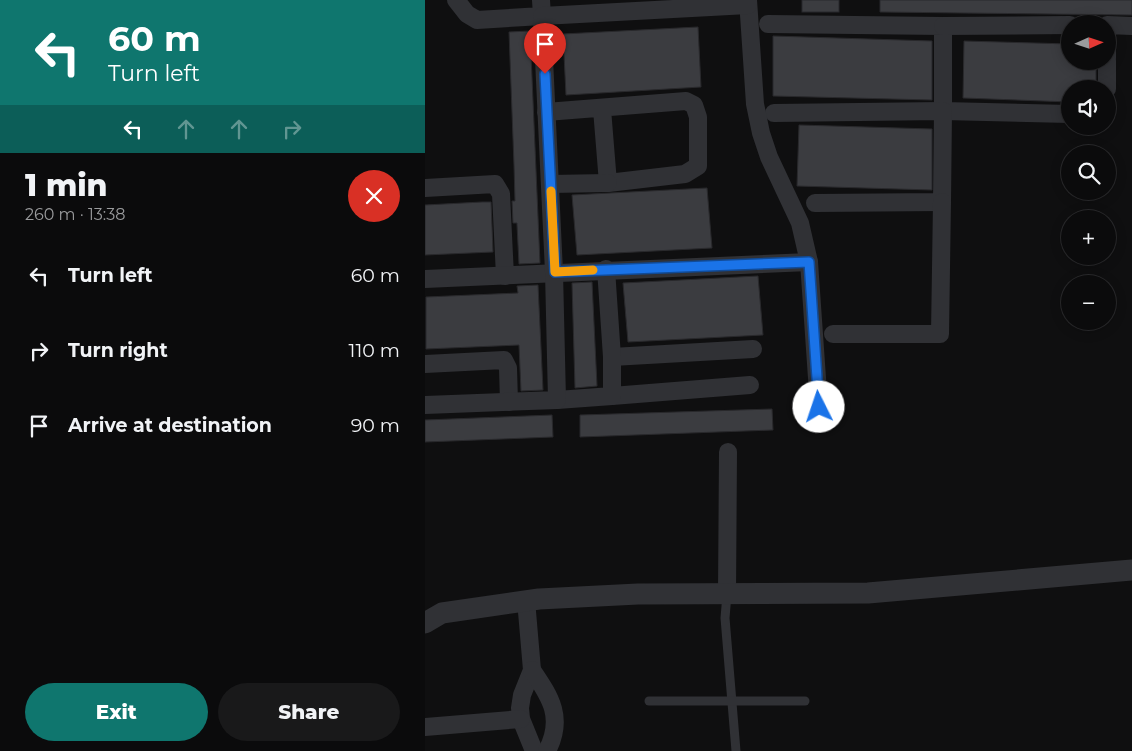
<!DOCTYPE html>
<meta charset="utf-8">
<style>
body{margin:0;font-family:Montserrat,sans-serif;background:#19191a;color:#f1f3f6;height:100vh;display:flex;flex-direction:column;font-size:19px;white-space:nowrap}
*{box-sizing:border-box;margin:0}
p{font-size:16px;color:#9a9b9d}
.icon{flex:none;width:28px;height:28px;fill:none;stroke:currentColor;stroke-width:2;stroke-linecap:round;stroke-linejoin:round}
.map{position:relative;flex:1;overflow:hidden}
.details{display:flex;flex-direction:column;background:#0b0b0c;width:425px}
.details>*{flex:none}
.guide{background:#0f766e;color:#fff;overflow:hidden}
.needle{width:32px;rotate:87deg}
.tools{position:absolute;left:636px;top:15px;display:grid;gap:10px}
.tools a{display:grid;place-items:center;width:55px;height:55px;border-radius:50%;background:#0b0b0c;box-shadow:0 2px 12px #0003,0 0 0 1px #2b2b2d;font-size:25px}
.pin{position:absolute;display:grid;place-items:center;width:42px;height:42px;color:#fff;margin:-51px -21px;border-radius:50% 50% 50% 0;rotate:-45deg;box-shadow:0 0 5px #0007}
.pin .icon{rotate:45deg}
.me{position:absolute;width:55px;margin:-28px;rotate:356deg;stroke-linejoin:round;filter:drop-shadow(0 0 4px #0008)}
.turn{display:flex;align-items:center;gap:18px;height:105px;padding:0 25px;font-size:22px}
.turn .icon{width:65px;height:65px;stroke-width:2.5}
.turn b{display:block;font-size:35px;line-height:42px}
.lanes{display:flex;align-items:center;height:48px;padding:0 25px;background:#0003;justify-content:center;gap:25px;direction:ltr}
.lanes .off{opacity:.35}
.round{display:grid;place-items:center;flex:none;width:52px;height:52px;border-radius:26px;background:#19191a}
.head{display:flex;align-items:center;justify-content:space-between;height:85px;padding:0 25px}
h1{font-size:30px;font-weight:800;line-height:38px}
.button{display:flex;gap:10px;margin-top:auto;padding:10px 25px}
.button a{flex:1;height:58px;border-radius:30px;background:#0f766e;color:#fff;font-size:20px;font-weight:800;line-height:58px;text-align:center}
.button a+a{background:#19191a;color:#f1f3f6}
ul{padding:0;list-style:none}
li{display:flex;align-items:center;gap:15px;height:75px;padding:0 25px}
li div{flex:1}
li b{display:block;font-size:19px}
li em{font-style:normal}
main{display:flex;flex:1;min-height:0}
.map>svg:first-child{display:block}
.building{fill:#3b3c40;stroke:#29292c}
.lines{fill:none;stroke-linecap:round;stroke-linejoin:round}
.service{stroke:#303135;stroke-width:9}
.minor{stroke:#303135;stroke-width:18}
.tertiary{stroke:#303135;stroke-width:21}
.route-casing{stroke:#114b97;stroke-width:12}
.route{stroke:#1a73e8;stroke-width:9}
.slow{stroke:#f59e0b;stroke-width:9}
</style>
<main>
<section class="details">
<div class="guide">
<div class="turn"><svg class="icon" aria-label="left" viewBox="0 0 24 24"><path d="M17 20v-9H6M10 6l-5 5 5 5"/></svg><div><b>60 m</b>Turn left</div></div>
<div class="lanes"><svg class="icon" aria-label="left" viewBox="0 0 24 24"><path d="M17 20v-9H6M10 6l-5 5 5 5"/></svg><svg class="icon off" aria-label="ahead" viewBox="0 0 24 24"><path d="M12 20V5M6 11l6-6 6 6"/></svg><svg class="icon off" aria-label="ahead" viewBox="0 0 24 24"><path d="M12 20V5M6 11l6-6 6 6"/></svg><svg class="icon off" aria-label="right" viewBox="0 0 24 24"><path d="M7 20v-9h11M14 6l5 5-5 5"/></svg></div>
</div>
<div class="head"><div><h1>1 min</h1><p>260 m · 13:38</p></div><a class="round" style="background:#d93025;color:#fff"><svg class="icon" aria-label="close" viewBox="0 0 24 24"><path d="M6 6l12 12M18 6L6 18"/></svg></a></div>
<ul>
<li><svg class="icon" aria-label="left" viewBox="0 0 24 24"><path d="M17 20v-9H6M10 6l-5 5 5 5"/></svg><div><b>Turn left</b></div><em>60 m</em></li>
<li><svg class="icon" aria-label="right" viewBox="0 0 24 24"><path d="M7 20v-9h11M14 6l5 5-5 5"/></svg><div><b>Turn right</b></div><em>110 m</em></li>
<li><svg class="icon" aria-label="arrive" viewBox="0 0 24 24"><path d="M6 21V4h12l-3 4 3 4H6"/></svg><div><b>Arrive at destination</b></div><em>90 m</em></li>
</ul>
<div class="button"><a>Exit</a><a>Share</a></div>
</section>
<div class="map">
<svg width="707" height="751" viewBox="0 0 707 751">
<rect width="100%" height="100%" fill="#0f0f10"/>
<!-- building -->
<g class="building">
<rect x="377" y="0" width="37" height="12"/>
<polygon points="455,0 707,0 707,15 455,12"/>
<polygon points="273,27 276,87 141,95 138,34"/>
<polygon points="105,31 115,263 94,264 92,225 92,223 88,223 87,201 90,201 89,165 84,32"/>
<polygon points="348,36 507,41 507,100 348,96"/>
<polygon points="539,41 645,44 645,61 671,61 671,89 645,89 645,102 538,98"/>
<polygon points="374,125 507,129 507,190 372,186"/>
<polygon points="282,188 287,248 152,255 147,195"/>
<polygon points="57,202 66,202 68,252 0,255 0,205"/>
<polygon points="333,276 338,335 203,342 198,283"/>
<polygon points="167,282 172,386 150,388 147,283"/>
<polygon points="113,285 118,390 96,391 94,345 1,349 1,297 93,293 92,286"/>
<polygon points="347,409 348,430 155,437 155,415"/>
<polygon points="127,415 128,437 0,442 0,420"/>
</g>
<g class="lines">
<!-- service -->
<g class="service">
<polyline points="302,594 300,618 311,751"/>
<polyline points="224,701 380,701"/>
</g>
<!-- minor -->
<g class="minor">
<polyline points="31,0 42,14 52,20 117,16 116,0"/>
<polyline points="343,24 518,26 518,111 645,114"/>
<polyline points="518,26 645,25"/>
<polyline points="682,58 682,25 707,26"/>
<polyline points="682,89 682,61"/>
<polyline points="121,112 261,101 269,105 273,117 273,166 260,174 183,183 177,109"/>
<polyline points="349,113 518,111 517,202 390,203"/>
<polyline points="125,184 183,183"/>
<polyline points="0,188 70,184 76,194 80,276"/>
<polyline points="384,262 394,407"/>
<polyline points="0,279 384,262 375,223 344,157 336,133 330,104 323,0"/>
<polyline points="408,334 515,334 517,202"/>
<polyline points="187,357 328,349"/>
<polyline points="0,364 79,360 83,368 84,402"/>
<polyline points="187,396 325,385"/>
<polyline points="132,400 187,396 187,357 181,269"/>
<polyline points="0,405 132,400 129,272 117,16 323,5"/>
<polyline points="302,594 303,452"/>
<polyline points="101,600 107,670 97,695 95,708 96,719 109,751"/>
<path d="M107 670C126 698 139 718 122 751"/>
<polyline points="0,727 96,719"/>
</g>
<!-- tertiary -->
<polyline class="tertiary" points="0,623 17,613 114,599 213,594 443,593 707,570"/>
</g>
<g class="lines">
<defs>
<polyline id="route" points="120,74 130,272 384,262 394,407"/>
</defs>
<!-- route casing -->
<use href="#route" class="route-casing"/>
<!-- route -->
<use href="#route" class="route"/>
<!-- slow -->
<polyline class="slow" points="126,191 130,272 168,270"/>
</g>
</svg>
<div class="tools">
<a><svg class="needle" viewBox="-14 -14 28 28"><path d="M0-13l5 13h-10z" fill="#e53935"/><path d="M0 13l5-13h-10z" fill="#9a9b9d"/></svg></a>
<a><svg class="icon" aria-label="sound" viewBox="0 0 24 24"><path d="M4 9h4l5-4v14l-5-4H4zM17 9q2 3 0 6"/></svg></a>
<a><svg class="icon" aria-label="search" viewBox="0 0 24 24"><circle cx="10" cy="10" r="6"/><path d="M15 15l6 6"/></svg></a>
<a>+</a>
<a>−</a>
</div>
<div class="pin" style="left:120px;top:74px;background:#d93025"><svg class="icon" aria-label="arrive" viewBox="0 0 24 24"><path d="M6 21V4h12l-3 4 3 4H6"/></svg></div>
<svg class="me" style="left:394px;top:407px" viewBox="-20 -20 40 40"><circle r="19" fill="#fff"/><path d="M0-13L10 11 0 6-10 11z" fill="#1a73e8"/></svg>
</div>
</main>
